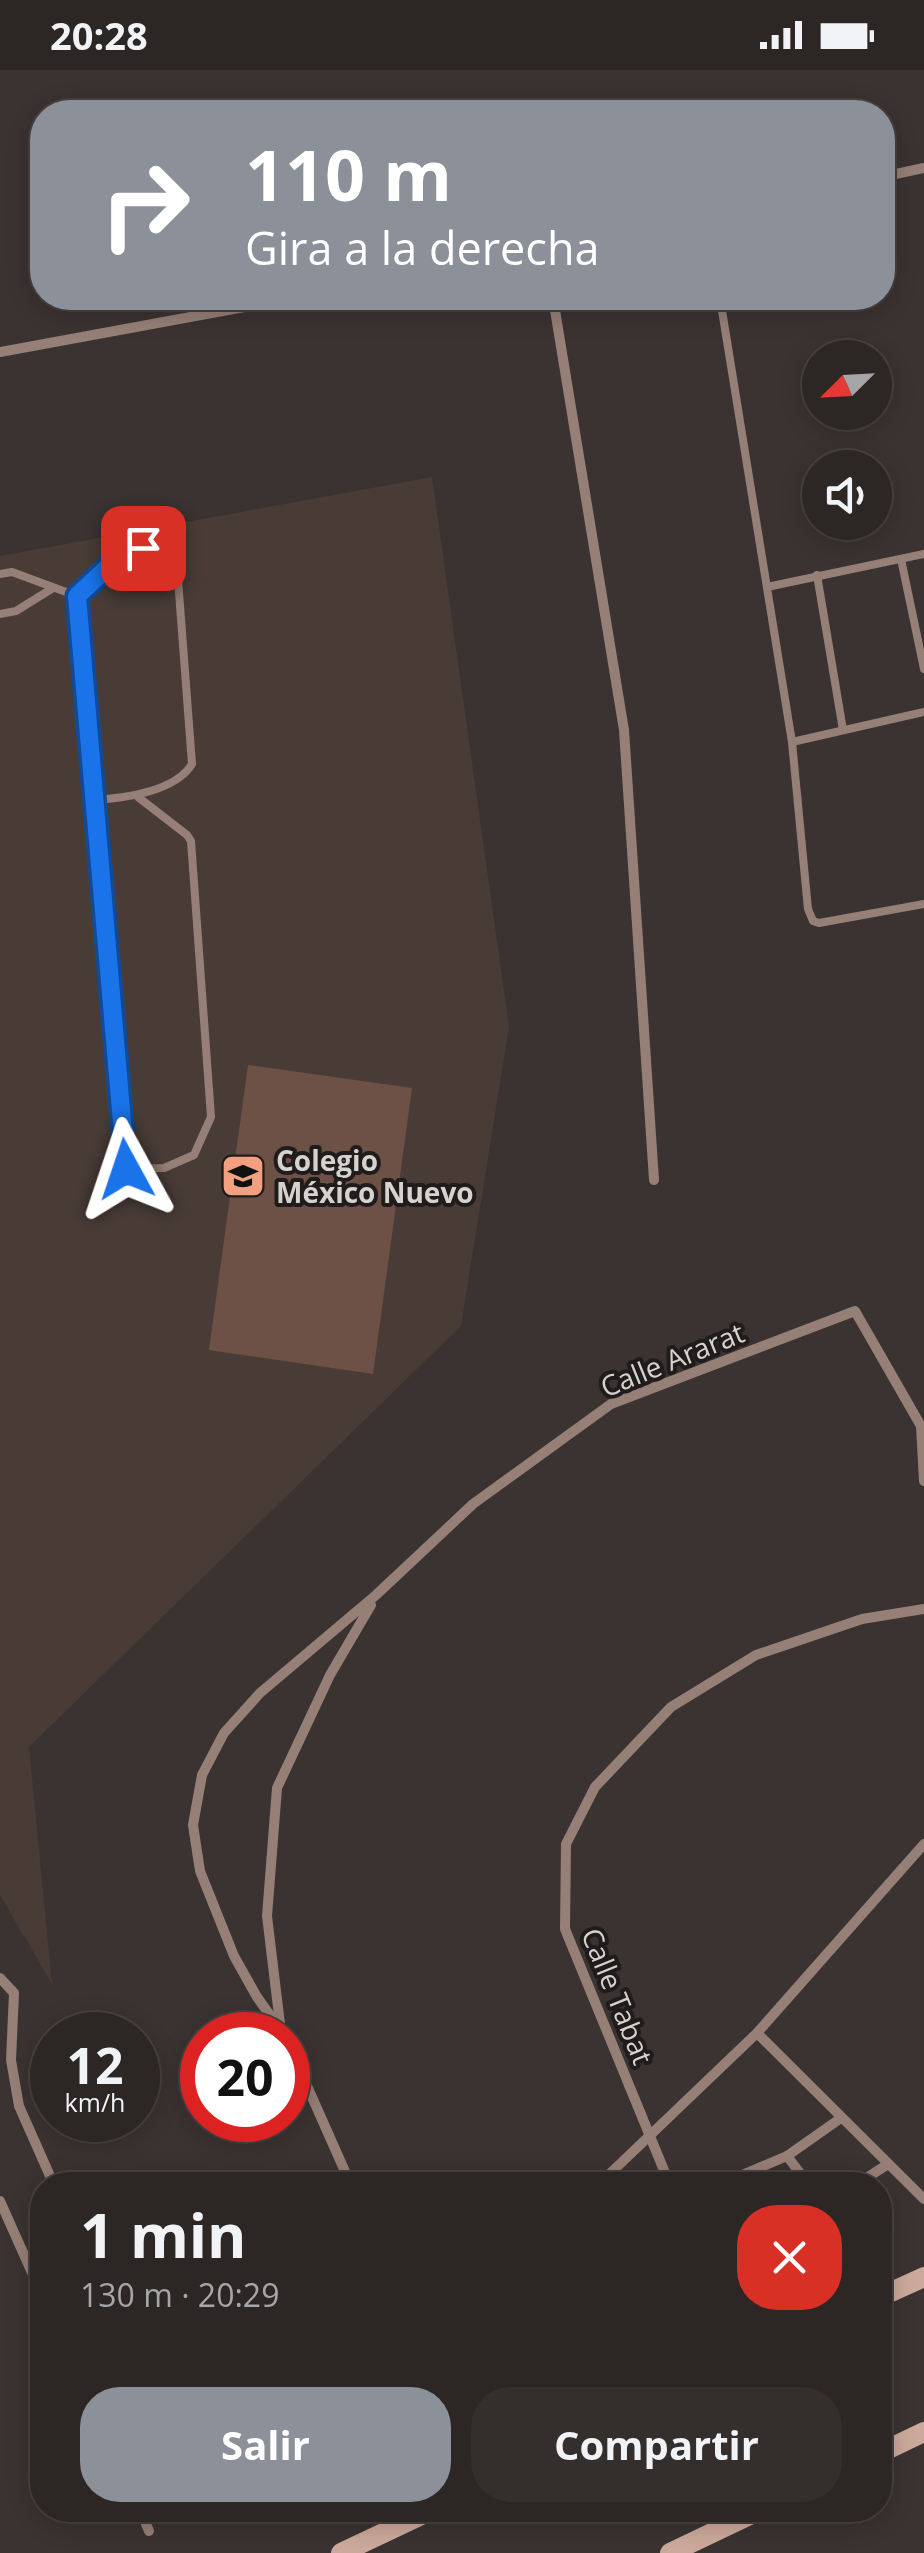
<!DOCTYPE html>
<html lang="es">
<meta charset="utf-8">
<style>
body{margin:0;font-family:"Open Sans",sans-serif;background:#342e2d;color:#f1f3f6;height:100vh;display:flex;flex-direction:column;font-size:38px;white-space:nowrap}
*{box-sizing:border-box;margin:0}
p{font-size:32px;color:#a6a5a7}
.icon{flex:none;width:55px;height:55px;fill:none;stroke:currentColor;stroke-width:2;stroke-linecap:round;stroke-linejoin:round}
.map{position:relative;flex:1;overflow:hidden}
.drawer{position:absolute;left:30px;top:2102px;width:862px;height:350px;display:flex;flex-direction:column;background:#2c2625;border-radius:40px;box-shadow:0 5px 25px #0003,0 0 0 2px #484342}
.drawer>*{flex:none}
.guide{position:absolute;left:30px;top:30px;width:865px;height:210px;border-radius:40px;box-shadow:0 5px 25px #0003,0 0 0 2px #484342;background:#8c9099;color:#fff;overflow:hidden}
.needle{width:65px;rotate:246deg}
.buttons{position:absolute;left:802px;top:270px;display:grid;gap:20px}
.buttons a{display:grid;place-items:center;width:90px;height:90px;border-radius:50%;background:#2c2625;box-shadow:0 5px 25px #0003,0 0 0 2px #484342;font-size:50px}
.speed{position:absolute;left:30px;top:1942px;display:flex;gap:20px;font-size:50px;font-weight:700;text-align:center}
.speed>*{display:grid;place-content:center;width:130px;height:130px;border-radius:50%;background:#2c2625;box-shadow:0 5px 25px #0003,0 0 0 2px #484342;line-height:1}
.speed small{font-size:25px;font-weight:400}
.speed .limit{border:15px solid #d22;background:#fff;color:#111}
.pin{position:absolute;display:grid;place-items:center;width:85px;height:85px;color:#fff;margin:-42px;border-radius:20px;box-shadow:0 5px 15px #0006}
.me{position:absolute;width:110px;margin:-55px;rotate:355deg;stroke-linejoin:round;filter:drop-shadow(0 0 8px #0008)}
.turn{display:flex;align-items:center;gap:35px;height:210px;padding:0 50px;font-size:45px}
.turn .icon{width:130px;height:130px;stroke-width:2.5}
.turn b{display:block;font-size:70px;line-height:85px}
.round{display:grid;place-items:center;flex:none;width:105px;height:105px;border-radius:40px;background:#342e2d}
.summary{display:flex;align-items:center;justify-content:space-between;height:170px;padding:0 50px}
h1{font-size:60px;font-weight:700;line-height:75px}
.cta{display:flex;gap:20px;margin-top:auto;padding:20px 50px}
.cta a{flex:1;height:115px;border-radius:40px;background:#8c9099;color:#fff;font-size:40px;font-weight:700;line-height:115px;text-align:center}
.cta a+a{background:#342e2d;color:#f1f3f6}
.status{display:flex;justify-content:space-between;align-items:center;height:70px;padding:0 50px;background:#2c2625;direction:ltr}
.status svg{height:28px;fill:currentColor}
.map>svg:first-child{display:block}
.built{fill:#493c37}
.green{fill:#6d5046}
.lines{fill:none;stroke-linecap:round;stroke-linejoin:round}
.lane{stroke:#967f77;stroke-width:8}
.street{stroke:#967f77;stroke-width:10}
.secondary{stroke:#cca99b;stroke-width:20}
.route-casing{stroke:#114b97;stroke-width:25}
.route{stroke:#1a73e8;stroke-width:18}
.labels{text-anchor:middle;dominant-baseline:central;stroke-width:8;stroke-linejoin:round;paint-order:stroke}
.poi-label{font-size:28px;font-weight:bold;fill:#d6d2d0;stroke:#1f1c1b;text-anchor:start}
.street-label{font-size:28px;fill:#d6d2d0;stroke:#1f1c1b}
</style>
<div class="status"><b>20:28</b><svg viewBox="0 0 49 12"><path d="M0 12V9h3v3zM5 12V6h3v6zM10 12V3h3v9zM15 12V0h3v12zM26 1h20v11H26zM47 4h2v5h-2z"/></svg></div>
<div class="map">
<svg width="924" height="2483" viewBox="0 0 924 2483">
<rect width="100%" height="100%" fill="#3a3331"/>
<!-- built -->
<polygon class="built" points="432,407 509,957 461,1256 29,1677 52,1914 0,1825 0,486"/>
<!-- green -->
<polygon class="green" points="248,995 412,1018 373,1304 209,1280"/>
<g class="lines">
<!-- lane -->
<g class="lane">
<polyline points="720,228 792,672 808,839 813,851 819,853 924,834"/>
<polyline points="901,489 924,599"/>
<polyline points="0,504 12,502 77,526"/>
<polyline points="817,505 843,660"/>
<polyline points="767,517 924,484"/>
<polyline points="77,526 126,1099 164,1098 194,1085 211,1047 191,771 187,765 138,727"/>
<path d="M77 526C105 500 141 453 177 496L192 694C175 722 125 728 95 730"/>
<polyline points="0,544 16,541 53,518"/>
<polyline points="792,672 924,642"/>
</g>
<!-- street -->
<g class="street">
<polyline points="882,107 924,98"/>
<polyline points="553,228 624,660 654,1110"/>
<polyline points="0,282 293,228"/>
<polyline points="0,1908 14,1923 11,1990 19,2036 54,2115"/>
<polyline points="280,1954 267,1846 277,1718 330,1605 371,1535"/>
<polyline points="757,1963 924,2129"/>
<polyline points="284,1965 257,1927 234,1886 200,1801 193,1755 202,1705 224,1663 260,1623 376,1525 473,1434 611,1334 855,1241 921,1356 924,1411"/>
<polyline points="288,1973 351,2115"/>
<polyline points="787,2086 809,2115"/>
<polyline points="598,2115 757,1963 924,1774"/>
<polyline points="670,2115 565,1859 566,1774 595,1717 671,1637 756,1585 862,1549 924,1539"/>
<polyline points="719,2115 787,2086 841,2048"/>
<polyline points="856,2115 888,2094"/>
<polyline points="0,2131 42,2225"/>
<polyline points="140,2440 149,2461"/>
</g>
<!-- secondary -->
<g class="secondary">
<polyline points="880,2227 924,2207"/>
<polyline points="880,2383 924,2362"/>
<polyline points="341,2483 432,2440"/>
<polyline points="670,2483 760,2440"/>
</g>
</g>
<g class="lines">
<defs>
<polyline id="route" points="126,1099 77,526 122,484 143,478"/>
</defs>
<!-- route casing -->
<use href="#route" class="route-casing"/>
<!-- route -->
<use href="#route" class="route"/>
</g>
<!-- icons -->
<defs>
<symbol id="university-square" viewBox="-11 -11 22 22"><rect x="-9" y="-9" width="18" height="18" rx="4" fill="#f2a080" stroke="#1f1c1b"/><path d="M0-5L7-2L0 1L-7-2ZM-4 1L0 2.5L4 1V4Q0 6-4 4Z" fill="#111"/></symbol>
</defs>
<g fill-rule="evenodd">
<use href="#university-square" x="218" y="1081" width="50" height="50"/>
</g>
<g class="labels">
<!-- poi labels -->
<g class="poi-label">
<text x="276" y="1090">Colegio<tspan x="276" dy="32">México Nuevo</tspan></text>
</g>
<!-- street labels -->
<g class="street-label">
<text transform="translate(672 1289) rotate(-22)">Calle Ararat</text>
<text transform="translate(618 1926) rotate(68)">Calle Tabat</text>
</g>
</g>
</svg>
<div class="buttons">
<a><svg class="needle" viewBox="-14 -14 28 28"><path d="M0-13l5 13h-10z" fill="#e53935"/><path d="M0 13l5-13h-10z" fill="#a6a5a7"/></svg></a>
<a><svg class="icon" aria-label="sound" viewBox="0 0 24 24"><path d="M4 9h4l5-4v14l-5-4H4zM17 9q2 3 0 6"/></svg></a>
</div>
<div class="speed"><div>12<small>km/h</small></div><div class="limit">20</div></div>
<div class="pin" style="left:143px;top:478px;background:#d93025"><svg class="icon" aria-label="arrive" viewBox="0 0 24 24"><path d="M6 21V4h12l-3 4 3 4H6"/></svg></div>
<svg class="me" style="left:126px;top:1099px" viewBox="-20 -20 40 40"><path d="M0-17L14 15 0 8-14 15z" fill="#1a73e8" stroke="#fff" stroke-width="4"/></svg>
<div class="guide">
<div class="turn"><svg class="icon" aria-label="right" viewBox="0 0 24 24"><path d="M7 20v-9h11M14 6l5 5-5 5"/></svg><div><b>110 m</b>Gira a la derecha</div></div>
</div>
<section class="drawer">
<div class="summary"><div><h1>1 min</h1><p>130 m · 20:29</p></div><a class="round" style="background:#d93025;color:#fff"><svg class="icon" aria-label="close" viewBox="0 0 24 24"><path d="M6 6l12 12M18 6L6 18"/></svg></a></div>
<div class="cta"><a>Salir</a><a>Compartir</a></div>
</section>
</div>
